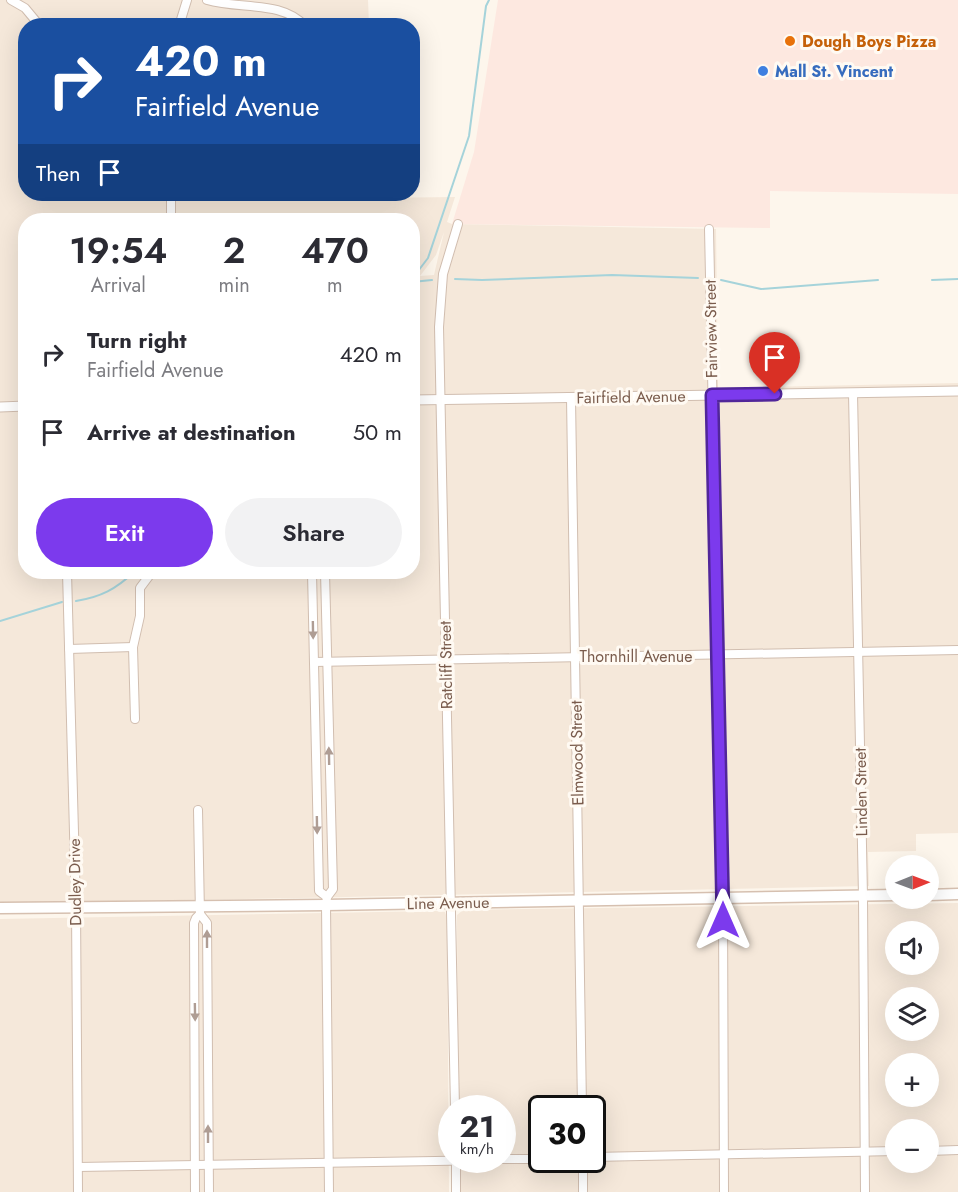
<!DOCTYPE html>
<meta charset="utf-8">
<style>
body{margin:0;font-family:Jost,sans-serif;background:#f2f2f3;color:#2b2b33;height:100vh;display:flex;flex-direction:column;font-size:22px;white-space:nowrap}
*{box-sizing:border-box;margin:0}
p{font-size:20px;color:#7c7c81}
.icon{flex:none;width:33px;height:33px;fill:none;stroke:currentColor;stroke-width:2;stroke-linecap:round;stroke-linejoin:round}
.map{position:relative;flex:1;overflow:hidden}
.sheet{position:absolute;left:18px;top:213px;width:402px;height:366px;display:flex;flex-direction:column;background:#fff;border-radius:24px;box-shadow:0 6px 24px #0002}
.sheet>*{flex:none}
.top-card{position:absolute;left:18px;top:18px;width:402px;height:183px;border-radius:24px;box-shadow:0 6px 24px #0002;background:#1a4fa0;color:#fff;overflow:hidden}
.needle{width:39px;rotate:89deg}
.controls{position:absolute;left:885px;top:855px;display:grid;gap:12px}
.controls a{display:grid;place-items:center;width:54px;height:54px;border-radius:50%;background:#fff;box-shadow:0 6px 24px #0002;font-size:30px}
.speed{position:absolute;left:438px;top:1095px;display:flex;gap:12px;font-size:30px;font-weight:700;text-align:center}
.speed>*{display:grid;place-content:center;width:78px;height:78px;border-radius:50%;background:#fff;box-shadow:0 6px 24px #0002;line-height:1}
.speed small{font-size:15px;font-weight:400}
.speed .limit{border:3px solid #111;border-radius:9px;background:#fff;color:#111}
.pin{position:absolute;display:grid;place-items:center;width:51px;height:51px;color:#fff;margin:-62px -26px;border-radius:50% 50% 50% 0;rotate:-45deg;box-shadow:0 0 6px #0007}
.pin .icon{rotate:45deg}
.me{position:absolute;width:66px;margin:-33px;rotate:0deg;stroke-linejoin:round;filter:drop-shadow(0 0 4px #0008)}
.turn{display:flex;align-items:center;gap:21px;height:126px;padding:0 18px;font-size:27px}
.turn .icon{width:78px;height:78px;stroke-width:2.5}
.turn b{display:block;font-size:42px;line-height:51px}
.then{display:flex;align-items:center;height:57px;padding:0 18px;background:#0003;gap:12px;font-size:22px}
.eta{display:flex;justify-content:space-evenly;align-items:center;height:102px;text-align:center}
.eta b{font-size:36px;font-weight:600;line-height:42px}
.action{display:flex;gap:12px;margin-top:auto;padding:12px 18px}
.action a{flex:1;height:69px;border-radius:36px;background:#7c3aed;color:#fff;font-size:24px;font-weight:600;line-height:69px;text-align:center}
.action a+a{background:#f2f2f3;color:#2b2b33}
ul{padding:0;list-style:none}
li{display:flex;align-items:center;gap:18px;height:78px;padding:0 18px}
li div{flex:1}
li b{display:block;font-size:22px}
li em{font-style:normal}
.map>svg:first-child{display:block}
.residential{fill:#f5e8da;fill-rule:evenodd}
.commercial{fill:#fde8e0}
.lines{fill:none;stroke-linecap:round;stroke-linejoin:round}
.stream{stroke:#a5d3da;stroke-width:2}
.minor-casing{stroke:#d1beb0;stroke-width:10}
.tertiary-casing{stroke:#d1beb0;stroke-width:11}
.secondary-casing{stroke:#d6c0b0;stroke-width:13}
.minor{stroke:#fff;stroke-width:8}
.tertiary{stroke:#fff;stroke-width:9}
.secondary{stroke:#fff;stroke-width:10}
.oneway{fill:#af9d94}
.route-casing{stroke:#51269a;stroke-width:15}
.route{stroke:#7c3aed;stroke-width:10}
.food-dot{fill:#e8710a;stroke:#fffaf3;stroke-width:2}
.shop-dot{fill:#3f7fe0;stroke:#fffaf3;stroke-width:2}
.labels{text-anchor:middle;dominant-baseline:central;stroke-width:6;stroke-linejoin:round;paint-order:stroke}
.food-label{font-size:16px;font-weight:bold;fill:#c56008;stroke:#fffaf3;text-anchor:start}
.shop-label{font-size:16px;font-weight:bold;fill:#366cbe;stroke:#fffaf3;text-anchor:start}
.street-label{font-size:16px;fill:#7a5c4d;stroke:#fffaf3}
</style>
<div class="map">
<svg width="958" height="1192" viewBox="0 0 958 1192">
<rect width="100%" height="100%" fill="#fdf6ec"/>
<!-- residential -->
<g class="residential">
<path d="M0 0H368L369 25 26 26V194H373L374 198 455 197 447 222 452 224 716 229 718 388 958 383V833L916 834V851L868 852 869 886 299 898 0 903ZM26 220H412V572H26ZM444 232 434 275 420 276 436 255Z"/>
<path d="M958 903V1192H459V1160H502V1108H458L457 919V915L463 910ZM896 932H928V964H896ZM896 998H928V1030H896ZM896 1064H928V1096H896ZM542 1108H592V1160H542ZM896 1130H928V1162H896Z"/>
<polygon points="435,911 445,912 447,918 449,1192 0,1192 0,919"/>
</g>
<!-- commercial -->
<polygon class="commercial" points="498,0 958,0 958,194 770,191 770,228 452,224 474,152"/>
<g class="lines">
<!-- stream -->
<g class="stream">
<polyline points="412,279 428,258 469,136 486,6 489,0"/>
<polyline points="455,279 482,280 612,275 698,278"/>
<polyline points="721,280 761,289 878,280"/>
<polyline points="932,280 958,279"/>
<polyline points="412,282 432,280"/>
<path d="M76 601C101 597 116 589 134 572"/>
<polyline points="0,621 62,602"/>
</g>
<defs>
<g id="minor">
<polyline points="11,0 25,8 40,26"/>
<path d="M207 0C241 10 281 0 305 26"/>
<polyline points="179,26 187,0"/>
<polyline points="171,194 171,220"/>
<polyline points="709,229 723,898 724,1192"/>
<polyline points="412,243 413,243"/>
<polyline points="853,393 863,896 865,1192"/>
<polyline points="571,398 582,1108"/>
<polyline points="67,572 76,907 78,1192"/>
<polyline points="312,572 319,891 327,897"/>
<polyline points="325,572 333,889 327,897 326,905 329,1192"/>
<polyline points="69,649 133,647"/>
<polyline points="314,662 958,650"/>
<polyline points="135,719 133,647 140,616 140,588 152,572"/>
<polyline points="200,914 207,923 209,1192"/>
<polyline points="455,1108 439,327 443,274 458,224"/>
<polyline points="928,1151 958,1150"/>
<polyline points="592,1157 896,1151"/>
<polyline points="502,1159 542,1159"/>
<polyline points="456,1160 456,1192"/>
<polyline points="583,1160 583,1192"/>
<polyline points="78,1167 495,1160"/>
<polyline points="195,1192 194,923 196,918 200,914 198,810"/>
</g>
<g id="tertiary">
<polyline points="412,400 958,391"/>
<polyline points="0,407 26,406"/>
</g>
<g id="secondary">
<polyline points="928,895 958,894"/>
<polyline points="0,908 326,905 896,895"/>
</g>
</defs>
<!-- minor casing -->
<use href="#minor" class="minor-casing"/>
<!-- tertiary casing -->
<use href="#tertiary" class="tertiary-casing"/>
<!-- secondary casing -->
<use href="#secondary" class="secondary-casing"/>
<!-- minor -->
<use href="#minor" class="minor"/>
<!-- tertiary -->
<use href="#tertiary" class="tertiary"/>
<!-- secondary -->
<use href="#secondary" class="secondary"/>
</g>
<!-- one-way arrows -->
<defs><path id="oneway-solid" d="M-6-.8H1V-3.2L6.5 0L1 3.2V.8H-6Z" transform="scale(1.5)"/></defs>
<g class="oneway">
<use href="#oneway-solid" transform="translate(313 630) rotate(89)"/>
<use href="#oneway-solid" transform="translate(329 756) rotate(-91)"/>
<use href="#oneway-solid" transform="translate(317 825) rotate(89)"/>
<use href="#oneway-solid" transform="translate(207 939) rotate(-90)"/>
<use href="#oneway-solid" transform="translate(195 1012) rotate(89)"/>
<use href="#oneway-solid" transform="translate(208 1134) rotate(-90)"/>
</g>
<g class="lines">
<defs>
<polyline id="route" points="723,920 712,395 775,394"/>
</defs>
<!-- route casing -->
<use href="#route" class="route-casing"/>
<!-- route -->
<use href="#route" class="route"/>
</g>
<!-- markers -->
<circle class="food-dot" cx="790" cy="41" r="6"/>
<circle class="shop-dot" cx="763" cy="71" r="6"/>
<g class="labels">
<!-- food labels -->
<g class="food-label">
<text x="802" y="41">Dough Boys Pizza</text>
</g>
<!-- shop labels -->
<g class="shop-label">
<text x="775" y="71">Mall St. Vincent</text>
</g>
<!-- street labels -->
<g class="street-label">
<text transform="translate(711 329) rotate(-91)">Fairview Street</text>
<text transform="translate(631 397) rotate(-1)">Fairfield Avenue</text>
<text x="636" y="656">Thornhill Avenue</text>
<text transform="translate(446 665) rotate(-91)">Ratcliff Street</text>
<text transform="translate(577 753) rotate(-91)">Elmwood Street</text>
<text transform="translate(861 792) rotate(-91)">Linden Street</text>
<text transform="translate(75 882) rotate(-91)">Dudley Drive</text>
<text transform="translate(448 903) rotate(-1)">Line Avenue</text>
</g>
</g>
</svg>
<div class="controls">
<a><svg class="needle" viewBox="-14 -14 28 28"><path d="M0-13l5 13h-10z" fill="#e53935"/><path d="M0 13l5-13h-10z" fill="#7c7c81"/></svg></a>
<a><svg class="icon" aria-label="sound" viewBox="0 0 24 24"><path d="M4 9h4l5-4v14l-5-4H4zM17 9q2 3 0 6"/></svg></a>
<a><svg class="icon" aria-label="layers" viewBox="0 0 24 24"><path d="M12 4l9 5-9 5-9-5zM3 14l9 5 9-5"/></svg></a>
<a>+</a>
<a>−</a>
</div>
<div class="speed"><div>21<small>km/h</small></div><div class="limit">30</div></div>
<div class="pin" style="left:775px;top:394px;background:#d93025"><svg class="icon" aria-label="arrive" viewBox="0 0 24 24"><path d="M6 21V4h12l-3 4 3 4H6"/></svg></div>
<svg class="me" style="left:723px;top:920px" viewBox="-20 -20 40 40"><path d="M0-17L14 15 0 8-14 15z" fill="#7c3aed" stroke="#fff" stroke-width="4"/></svg>
<div class="top-card">
<div class="turn"><svg class="icon" aria-label="right" viewBox="0 0 24 24"><path d="M7 20v-9h11M14 6l5 5-5 5"/></svg><div><b>420 m</b>Fairfield Avenue</div></div>
<div class="then">Then<svg class="icon" aria-label="arrive" viewBox="0 0 24 24"><path d="M6 21V4h12l-3 4 3 4H6"/></svg></div>
</div>
<section class="sheet">
<div class="eta">
<div><b>19:54</b><p>Arrival</p></div>
<div><b>2</b><p>min</p></div>
<div><b>470</b><p>m</p></div>
</div>
<ul>
<li><svg class="icon" aria-label="right" viewBox="0 0 24 24"><path d="M7 20v-9h11M14 6l5 5-5 5"/></svg><div><b>Turn right</b><p>Fairfield Avenue</p></div><em>420 m</em></li>
<li><svg class="icon" aria-label="arrive" viewBox="0 0 24 24"><path d="M6 21V4h12l-3 4 3 4H6"/></svg><div><b>Arrive at destination</b></div><em>50 m</em></li>
</ul>
<div class="action"><a>Exit</a><a>Share</a></div>
</section>
</div>
